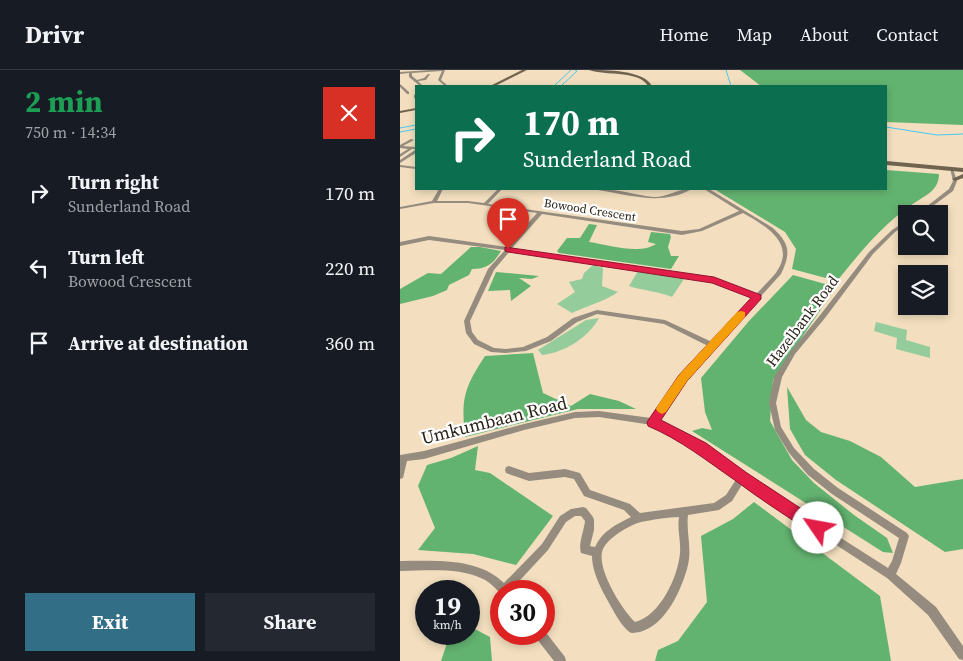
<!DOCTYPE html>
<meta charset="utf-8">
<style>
body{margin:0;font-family:"Source Serif 4",serif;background:#242831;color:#f1f3f6;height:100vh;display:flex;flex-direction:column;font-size:19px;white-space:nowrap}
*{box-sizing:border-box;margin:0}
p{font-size:16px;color:#9ea1a6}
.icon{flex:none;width:28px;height:28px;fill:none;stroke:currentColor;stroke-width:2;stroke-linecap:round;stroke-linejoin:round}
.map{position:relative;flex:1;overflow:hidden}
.panel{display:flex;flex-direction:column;background:#171b24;width:400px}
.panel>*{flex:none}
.hud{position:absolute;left:15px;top:15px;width:472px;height:105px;border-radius:0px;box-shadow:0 2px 8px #0003;background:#0b6e4f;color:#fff;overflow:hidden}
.controls{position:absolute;left:498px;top:135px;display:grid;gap:10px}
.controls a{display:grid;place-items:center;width:50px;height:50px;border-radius:0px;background:#171b24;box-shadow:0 2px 8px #0003;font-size:25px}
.speed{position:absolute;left:15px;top:510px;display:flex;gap:10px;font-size:25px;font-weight:700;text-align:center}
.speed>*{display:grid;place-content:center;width:65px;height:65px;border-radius:50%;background:#171b24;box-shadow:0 2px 8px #0003;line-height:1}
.speed small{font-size:12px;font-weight:400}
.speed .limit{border:8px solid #d22;background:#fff;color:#111}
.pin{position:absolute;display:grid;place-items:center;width:42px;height:42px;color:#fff;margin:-51px -21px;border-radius:50% 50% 50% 0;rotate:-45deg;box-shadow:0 0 5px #0007}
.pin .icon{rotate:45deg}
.me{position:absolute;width:55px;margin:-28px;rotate:303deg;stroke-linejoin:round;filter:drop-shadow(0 0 4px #0008)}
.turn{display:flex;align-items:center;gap:18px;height:105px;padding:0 25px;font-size:22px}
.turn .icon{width:65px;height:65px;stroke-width:2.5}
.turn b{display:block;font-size:35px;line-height:42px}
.round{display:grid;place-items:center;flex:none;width:52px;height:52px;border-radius:0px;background:#242831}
.summary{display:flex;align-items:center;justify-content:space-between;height:85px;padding:0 25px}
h1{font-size:30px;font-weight:700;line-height:38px;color:#1e9e55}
.button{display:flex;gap:10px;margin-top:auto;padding:10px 25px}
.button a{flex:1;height:58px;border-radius:0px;background:#326e85;color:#fff;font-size:20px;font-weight:700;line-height:58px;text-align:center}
.button a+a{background:#242831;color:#f1f3f6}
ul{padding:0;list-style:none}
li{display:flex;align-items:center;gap:15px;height:75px;padding:0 25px}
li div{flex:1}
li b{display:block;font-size:19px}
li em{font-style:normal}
header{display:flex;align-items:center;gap:30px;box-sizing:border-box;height:70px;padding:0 25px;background:#171b24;border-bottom:1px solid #363941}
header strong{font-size:24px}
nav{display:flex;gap:28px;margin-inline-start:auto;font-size:18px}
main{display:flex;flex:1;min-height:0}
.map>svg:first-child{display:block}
.green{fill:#95cc9b}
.forest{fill:#63b370}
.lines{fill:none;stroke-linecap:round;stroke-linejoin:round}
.stream{stroke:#47c8f3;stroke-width:1}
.street{fill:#958c7f;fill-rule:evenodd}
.secondary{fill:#706350;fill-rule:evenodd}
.route{fill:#e11d48;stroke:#92132f}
.slow{fill:#f59e0b}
.labels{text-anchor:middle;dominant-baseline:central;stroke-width:4.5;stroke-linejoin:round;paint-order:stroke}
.far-street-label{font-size:12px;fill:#292216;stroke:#fff}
.street-label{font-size:15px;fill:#292216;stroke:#fff}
.near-street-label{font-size:18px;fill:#292216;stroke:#fff}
</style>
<header>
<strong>Drivr</strong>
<nav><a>Home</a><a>Map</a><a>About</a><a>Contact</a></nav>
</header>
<main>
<section class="panel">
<div class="summary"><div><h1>2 min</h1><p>750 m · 14:34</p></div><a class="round" style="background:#d93025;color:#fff"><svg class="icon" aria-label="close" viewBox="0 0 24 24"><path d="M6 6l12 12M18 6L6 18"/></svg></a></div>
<ul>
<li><svg class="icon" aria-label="right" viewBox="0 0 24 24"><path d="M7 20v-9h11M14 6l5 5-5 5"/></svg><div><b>Turn right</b><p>Sunderland Road</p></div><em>170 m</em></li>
<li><svg class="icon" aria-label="left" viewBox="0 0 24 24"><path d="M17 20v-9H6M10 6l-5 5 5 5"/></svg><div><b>Turn left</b><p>Bowood Crescent</p></div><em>220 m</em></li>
<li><svg class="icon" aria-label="arrive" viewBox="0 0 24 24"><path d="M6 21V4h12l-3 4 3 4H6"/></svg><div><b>Arrive at destination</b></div><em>360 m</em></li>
</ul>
<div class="button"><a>Exit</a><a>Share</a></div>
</section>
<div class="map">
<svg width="563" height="591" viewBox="0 0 563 591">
<rect width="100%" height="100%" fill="#f3dfbf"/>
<!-- green -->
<g class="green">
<path d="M193 195 203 198 202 216 218 222C203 232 189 235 172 243L157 234 175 222 169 212 182 209 184 203Z"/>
<path d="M238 201 284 209 272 227C258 221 244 221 229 216Z"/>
<path d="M199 248C189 267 164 283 142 285L138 280 186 250Z"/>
<polygon points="476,252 507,260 506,270 530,277 530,288 496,279 497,268 474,261"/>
</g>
<!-- forest -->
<g class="forest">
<polygon points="340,0 563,0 563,55 486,52 486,16 361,16"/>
<path d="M486 100 539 104C539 116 532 122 522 128 487 149 462 180 437 211L392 199 396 179 385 162 314 119H486Z"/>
<path d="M189 154 197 155 189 172C209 175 239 185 256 174L248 172 251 162 270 164 271 167 268 177 271 186H279L271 199 159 183 157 181 167 168H180Z"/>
<path d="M71 177H80L101 181C93 194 87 199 72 199L69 205 49 215 47 220 33 226 0 234V219L28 203 41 204Z"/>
<polygon points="96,202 139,206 132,209 119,208 131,216 111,231 110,220 88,221"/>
<polygon points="393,205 436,217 373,310 370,351 392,390 414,413 454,445 487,468 493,483 483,482 292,361 302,358 312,360 305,342 301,308 349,251"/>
<path d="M133 283 143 323 171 336 190 324 219 331 236 339H178L65 367C61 328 64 318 85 286Z"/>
<polygon points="387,317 406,350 421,362 450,371 481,387 515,417 563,409 563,479 545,482 436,410 405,385 390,359"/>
<polygon points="78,376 75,400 90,403 153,446 116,495 73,484 18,480 35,458 18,416 27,395 51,388"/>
<polygon points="354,432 480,526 491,591 255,591 258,580 278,571 307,532 301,466 333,449"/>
<polygon points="69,556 90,567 92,591 41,591 48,570 54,564 69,564"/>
</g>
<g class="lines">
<!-- stream -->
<g class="stream">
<polyline points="326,0 331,16"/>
<polyline points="154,16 171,0"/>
<polyline points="161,16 177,1 175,0"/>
<polyline points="486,57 537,65 563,64"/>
<polyline points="0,58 16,55"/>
<polyline points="0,62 16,59"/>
</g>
<!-- street -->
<g class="street">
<polygon points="30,0 45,0 41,10 48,16 45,16 38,10 42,1 12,3 12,6 17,10 24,8 28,4 30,4 26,10 18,11 23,16 20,16 9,7 9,3 0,4 0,2"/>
<polygon points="0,14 9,22 9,24 7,24 0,17"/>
<polygon points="16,24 16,29 14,28 14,25"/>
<polygon points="11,69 14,70 3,76 16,77 16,79 12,79 0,87 0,84 8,79 0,78 0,75"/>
<polygon points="15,80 16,80 16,83 0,93 0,90"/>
<polygon points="0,95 16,97 16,99 0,97"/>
<polygon points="550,98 553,99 557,111 553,121 522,144 517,144 549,119 553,111"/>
<path d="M39 119H43L37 131H68L84 133 98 119H102L88 134 282 161 299 159 339 141 304 119H309L373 158C390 174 391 183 381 204L285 310 258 351C301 370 334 397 372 423 410 449 449 473 488 498L492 491 499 468 432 424 408 405 389 383 375 360 369 333 374 307 391 281 421 244 469 182 492 160 506 151V154L495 162 473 184 425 248 395 284 382 307 376 333 381 357 394 378 414 399 438 418 507 463 509 466 501 493 496 504 536 537 563 576V590L559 589 528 545 487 508 367 430 343 413 332 431 319 440 288 445C286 462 292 478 288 495 282 519 266 555 240 562 239 562 234 563 232 563 226 562 216 546 213 540 204 524 192 504 192 486L181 483C178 474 184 461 185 451L181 446H175L166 452 148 480 110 521H101V524C96 519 90 512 83 509 58 497 27 501 0 501V491C35 491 77 487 104 513L142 474 160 446 171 439 183 437 186 438 193 447 194 450V460L190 476 195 477C202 461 217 454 231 447L224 440 184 426 174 409 165 407 129 411 106 403 105 400 106 397 109 396 129 403 165 399 180 403 190 420 230 434 240 443 314 433 326 425 337 408 298 380 268 362 252 355 199 347 175 348 124 360 24 389 7 391 3 408 0 409V385L24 381 124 354 175 342 199 341 251 348 281 306 308 276 264 254 197 244 177 252 151 271 126 281 106 283 91 282 74 274 66 263 64 251 88 199 105 180 29 170 0 176V172L29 166 107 177 137 143 68 133H34L0 139V137L32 131ZM343 143C366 156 398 174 375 204 369 211 362 218 356 224L314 208 112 178 142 144 282 165 302 161ZM110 181 313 212 353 228 312 272 265 250 197 240 173 248 147 267 123 277 106 279 94 278 78 270 72 262 70 251 94 200ZM279 447C277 459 281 471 280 483 278 507 260 546 235 552 222 540 195 497 203 479 208 468 229 455 241 452 250 450 270 447 279 447Z"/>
<path d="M196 119C215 118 235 125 254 127 268 127 279 118 292 119 262 136 230 125 198 120Z"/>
<polygon points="144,560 165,587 166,591 154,591 136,568 135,564 144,564"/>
</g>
<!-- secondary -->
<g class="secondary">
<polygon points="122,0 127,0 95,16 90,16"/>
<path d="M189 0C206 0 244 0 252 16H248C239 0 205 6 189 0Z"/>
<polygon points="16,38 16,40 0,43 0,41"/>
<polygon points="486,91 563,98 563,102 486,95"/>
<polygon points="563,104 563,108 555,111 552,109"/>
</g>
</g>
<!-- route -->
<path class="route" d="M105 177 314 207 361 225V229L287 311 261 350 306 373 347 403 423 453 425 458 423 464 418 466 413 464C387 446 361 430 336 411 307 391 281 370 248 356L247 352 279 305 351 228 312 213 108 182 105 181Z"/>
<!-- slow -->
<polygon class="slow" points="341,241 345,242 345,247 287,311 266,342 262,344 258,342 256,339 258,335 279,305 337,242"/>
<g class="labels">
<!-- far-street labels -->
<g class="far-street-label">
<text transform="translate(190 140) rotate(9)">Bowood Crescent</text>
</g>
<!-- street labels -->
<g class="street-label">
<text transform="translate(402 251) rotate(-53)">Hazelbank Road</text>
</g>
<!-- near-street labels -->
<g class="near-street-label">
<text transform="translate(94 350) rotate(-14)">Umkumbaan Road</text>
</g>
</g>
</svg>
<div class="controls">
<a><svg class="icon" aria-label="search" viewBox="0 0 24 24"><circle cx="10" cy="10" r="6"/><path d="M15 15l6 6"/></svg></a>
<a><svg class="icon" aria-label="layers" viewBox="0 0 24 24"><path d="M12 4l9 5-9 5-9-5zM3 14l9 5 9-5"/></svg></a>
</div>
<div class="speed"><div>19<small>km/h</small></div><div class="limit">30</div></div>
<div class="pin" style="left:108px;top:179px;background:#d93025"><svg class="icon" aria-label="arrive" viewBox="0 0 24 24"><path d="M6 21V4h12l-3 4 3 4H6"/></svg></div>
<svg class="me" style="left:418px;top:458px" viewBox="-20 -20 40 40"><circle r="19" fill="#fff"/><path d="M0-13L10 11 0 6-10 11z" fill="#e11d48"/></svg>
<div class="hud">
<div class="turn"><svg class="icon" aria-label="right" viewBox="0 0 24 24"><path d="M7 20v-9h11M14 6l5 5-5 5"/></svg><div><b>170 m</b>Sunderland Road</div></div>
</div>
</div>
</main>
